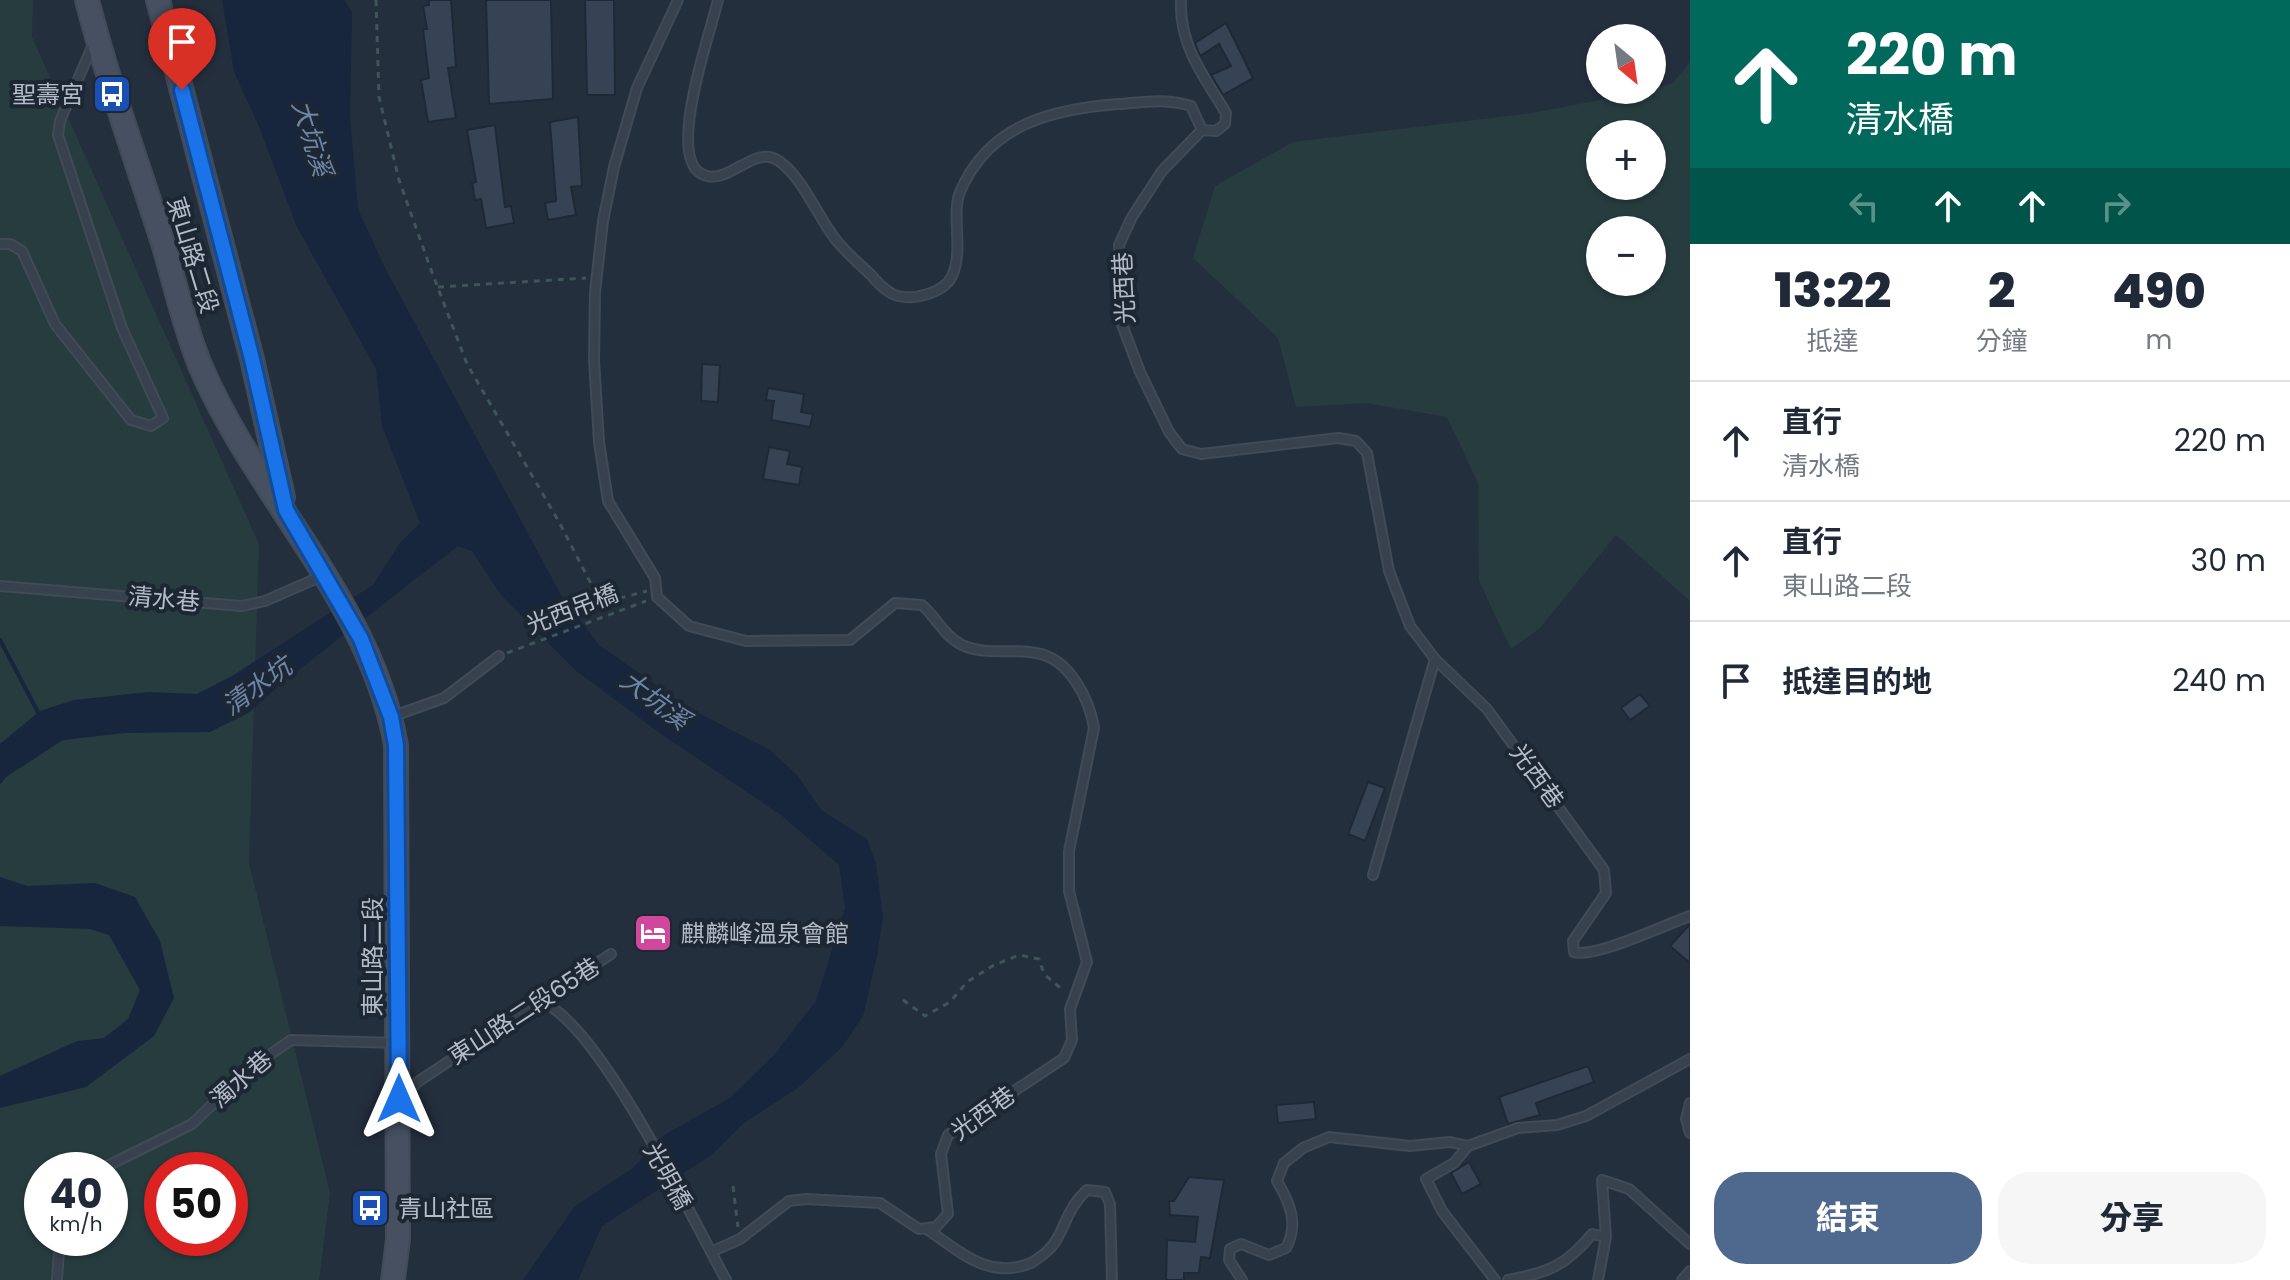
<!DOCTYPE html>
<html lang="zh-TW">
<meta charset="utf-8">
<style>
body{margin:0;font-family:Poppins,"Noto Sans TC",sans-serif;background:#f6f6f7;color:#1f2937;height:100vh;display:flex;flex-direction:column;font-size:30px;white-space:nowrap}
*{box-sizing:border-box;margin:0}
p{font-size:26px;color:#747a83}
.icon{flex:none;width:44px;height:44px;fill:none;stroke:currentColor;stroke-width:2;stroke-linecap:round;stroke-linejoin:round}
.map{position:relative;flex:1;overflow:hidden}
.sheet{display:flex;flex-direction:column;background:#fff;width:600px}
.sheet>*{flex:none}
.banner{background:#00695c;color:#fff;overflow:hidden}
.needle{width:52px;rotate:151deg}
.fabs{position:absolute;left:1586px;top:24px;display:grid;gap:16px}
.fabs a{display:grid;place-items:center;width:80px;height:80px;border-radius:50%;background:#fff;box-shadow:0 2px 6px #0004;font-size:40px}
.speed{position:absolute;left:24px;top:1152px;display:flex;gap:16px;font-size:40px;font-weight:700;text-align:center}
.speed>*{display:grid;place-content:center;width:104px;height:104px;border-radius:50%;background:#fff;box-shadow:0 2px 6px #0004;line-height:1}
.speed small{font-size:20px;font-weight:400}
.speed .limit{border:12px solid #d22;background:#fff;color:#111}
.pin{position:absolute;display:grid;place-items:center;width:68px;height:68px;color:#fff;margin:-82px -34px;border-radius:50% 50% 50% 0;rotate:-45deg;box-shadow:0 0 8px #0007}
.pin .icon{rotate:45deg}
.me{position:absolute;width:88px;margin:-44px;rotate:0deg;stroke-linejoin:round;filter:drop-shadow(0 0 6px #0008)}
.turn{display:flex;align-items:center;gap:28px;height:168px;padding:0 24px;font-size:36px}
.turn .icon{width:104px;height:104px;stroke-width:2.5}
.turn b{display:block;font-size:56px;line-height:68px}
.lanes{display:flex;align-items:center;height:76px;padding:0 24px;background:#0003;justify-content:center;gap:40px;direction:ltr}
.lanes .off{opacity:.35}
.eta{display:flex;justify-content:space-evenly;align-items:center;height:136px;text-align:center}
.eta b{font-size:48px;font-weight:800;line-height:56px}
.action{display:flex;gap:16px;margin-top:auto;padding:16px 24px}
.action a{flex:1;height:92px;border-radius:32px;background:#4f688e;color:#fff;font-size:32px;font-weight:800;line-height:92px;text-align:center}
.action a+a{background:#f6f6f7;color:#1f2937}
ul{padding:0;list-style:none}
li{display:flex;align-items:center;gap:24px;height:120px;padding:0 24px;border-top:2px solid #e0e1e3}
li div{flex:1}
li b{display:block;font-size:30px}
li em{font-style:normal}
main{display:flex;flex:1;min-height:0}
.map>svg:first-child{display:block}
.green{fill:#263c3f;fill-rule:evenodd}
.water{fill:#17263c}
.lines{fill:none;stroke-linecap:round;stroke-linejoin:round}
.stream{stroke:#17263c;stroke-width:4}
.building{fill:#364354;stroke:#1f2835;stroke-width:2}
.lane-casing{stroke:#414a57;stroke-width:12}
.secondary-casing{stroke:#414a57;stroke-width:26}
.path{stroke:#3f5557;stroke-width:3;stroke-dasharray:6 6;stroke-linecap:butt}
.lane{stroke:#38414e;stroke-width:8}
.secondary{stroke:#465061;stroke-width:22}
.route-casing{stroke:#114b97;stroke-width:20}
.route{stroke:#1a73e8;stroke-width:14}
.labels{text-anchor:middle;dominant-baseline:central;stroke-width:8;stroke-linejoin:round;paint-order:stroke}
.poi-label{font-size:24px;fill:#b4bcc9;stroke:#1d2633;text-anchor:start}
.street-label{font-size:24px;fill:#b4bcc9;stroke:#1d2633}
.water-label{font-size:26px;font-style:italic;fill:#6d86a8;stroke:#1d2633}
</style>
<main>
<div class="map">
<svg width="1690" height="1280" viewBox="0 0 1690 1280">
<rect width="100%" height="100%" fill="#242f3e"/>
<!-- green -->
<g class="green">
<path d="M0 0H33L32 37 259 544 249 863 330 1193 319 1280H0ZM42 1170H110V1238H42ZM162 1170H230V1238H162Z"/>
<path d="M1690 62V601L1616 535 1539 629 1511 649 1479 581 1478 483 1447 417 1366 403 1296 407 1278 338 1193 258 1215 186 1293 142 1532 113 1652 90 1673 83ZM1600 134H1652V186H1600ZM1652 230V282H1600V230Z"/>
</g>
<!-- water -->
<g class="water">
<polygon points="222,0 345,0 352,13 350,115 358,209 384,266 561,595 599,645 689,708 770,750 798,776 821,810 867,839 876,864 883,917 877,956 863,1016 842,1047 799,1087 744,1123 713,1154 602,1226 578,1280 523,1280 574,1207 633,1168 664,1135 730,1098 775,1054 816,1001 845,908 839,865 781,815 661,734 575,670 501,595 472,551 458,546 283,682 248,713 210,732 125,733 63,740 6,777 0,785 0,744 40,711 74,700 148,692 197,694 232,676 373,585 399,544 420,523 382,426 376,369 297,227 260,129 234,72"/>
<polygon points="0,877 27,886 95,883 135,897 160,941 174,998 154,1036 86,1087 0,1108 0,1076 77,1041 104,1038 128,1019 140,990 109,935 90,929 0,926"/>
</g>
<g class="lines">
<!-- stream -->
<polyline class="stream" points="0,640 40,716"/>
</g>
<!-- building -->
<g class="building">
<polygon points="429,0 451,0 456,67 448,68 456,118 428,122 421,80 429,78 423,29 427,29 423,6 429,5"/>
<polygon points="486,0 551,0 553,99 489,104"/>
<polygon points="585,0 614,0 615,95 587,95"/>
<polygon points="1226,23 1253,78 1223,95 1211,75 1231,66 1219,44 1200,56 1195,43"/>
<polygon points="578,117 582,186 571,187 576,215 548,220 545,203 556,201 550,122"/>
<polygon points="495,125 505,207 511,206 514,223 486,228 481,199 475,200 472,183 476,182 467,130"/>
<polygon points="702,364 720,365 718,402 701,401"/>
<polygon points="768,388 804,394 801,412 813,414 810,427 771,420 774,401 766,400"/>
<polygon points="769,447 790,451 787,464 802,467 799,485 763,479"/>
<polygon points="1640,694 1650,706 1630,720 1621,708"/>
<polygon points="1368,782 1385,788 1365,841 1348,834"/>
<polygon points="1690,924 1690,963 1670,946"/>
<polygon points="1588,1066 1594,1082 1536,1103 1540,1115 1508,1124 1499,1097"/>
<polygon points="1314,1102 1316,1119 1278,1123 1276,1105"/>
<polygon points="1469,1162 1481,1184 1462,1194 1451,1173"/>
<polygon points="1189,1177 1224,1180 1210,1258 1201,1257 1199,1273 1184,1273 1184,1280 1166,1280 1167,1240 1195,1242 1198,1217 1170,1215 1169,1201 1174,1201"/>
</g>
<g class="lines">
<defs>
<g id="lane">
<path d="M678 0 637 88 614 167 603 221 595 292 594 360 599 442 608 501 655 578 657 597 689 626 746 641 850 640 895 603 922 605C936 617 944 636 962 645 986 656 1011 648 1036 653 1069 658 1089 698 1094 728L1069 851V891L1087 962 1070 1009 1072 1040 1064 1058 948 1135 941 1154 948 1214 936 1227 919 1229 880 1203 806 1199 789 1201 740 1239 711 1252"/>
<path d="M718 0C710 34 668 152 700 173 726 190 753 143 779 161 804 179 817 216 836 240 846 252 858 263 870 274 878 283 887 293 898 296 915 300 944 293 952 276 964 251 951 214 960 192 989 124 1052 109 1119 104 1145 102 1167 98 1191 106L1202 130 1162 171 1132 217 1119 245 1121 322 1140 372 1169 432 1182 449 1201 454 1338 438 1356 441 1367 453 1389 571 1410 626 1435 659 1487 709 1604 870 1606 893 1573 941 1574 952C1593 959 1667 924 1690 916"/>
<path d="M1181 0C1179 46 1204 76 1226 113L1225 124 1216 131 1202 130"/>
<polyline points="0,244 10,244 22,251 55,324 131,420 151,426 163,418 122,328 58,135 60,121 94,42"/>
<polyline points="0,586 242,606 265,601 322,576"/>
<polyline points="391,717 444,698 499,656"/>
<polyline points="1373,875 1435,659"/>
<path d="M526 1008 548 1005C605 1037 691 1216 726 1280"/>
<polyline points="401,1097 419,1081 611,954"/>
<polyline points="1690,1103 1686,1119 1690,1133"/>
<polyline points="1468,1146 1454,1163 1426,1179 1442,1211 1495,1280"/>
<polyline points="99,1170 192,1124 248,1070 291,1040 397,1043"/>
<path d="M928 1230C962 1253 989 1280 1031 1263 1042 1256 1052 1249 1058 1237 1067 1220 1071 1204 1087 1190L1105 1192 1110 1204 1112 1280"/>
<polyline points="57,1280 60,1238"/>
<path d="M1242 1280 1229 1260 1230 1249 1241 1244 1269 1255 1286 1248C1299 1224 1290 1203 1277 1181L1284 1163 1303 1148 1329 1137 1410 1146 1450 1142 1468 1146 1518 1128 1557 1125 1586 1116 1690 1059"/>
<path d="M1508 1280C1547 1273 1566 1266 1592 1234L1606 1237 1602 1180 1629 1189 1690 1244"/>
<polyline points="1598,1280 1606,1237"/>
<polyline points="1682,1280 1690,1271"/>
</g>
<g id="secondary">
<path d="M87 0C108 82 137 162 163 243 175 283 184 326 200 365 256 497 370 600 396 745L398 1239 393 1280"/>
<polyline points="158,0 252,359 283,497"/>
</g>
</defs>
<!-- lane casing -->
<use href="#lane" class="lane-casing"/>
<!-- secondary casing -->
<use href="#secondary" class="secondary-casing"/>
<!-- path -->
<g class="path">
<polyline points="376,0 379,97 399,180 430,267 467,364 558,520 601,603 647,591"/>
<polyline points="438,287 586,278"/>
<polyline points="507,653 646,601"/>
<polyline points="903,1000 925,1016 950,1002 967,982 994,965 1019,955 1039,959 1044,974 1064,991"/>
<polyline points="733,1186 738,1227"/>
</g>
<!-- lane -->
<use href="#lane" class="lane"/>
<!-- secondary -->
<use href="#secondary" class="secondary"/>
</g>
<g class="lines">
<defs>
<polyline id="route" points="182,90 252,359 286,510 361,639 391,717 396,745 399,1099"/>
</defs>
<!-- route casing -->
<use href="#route" class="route-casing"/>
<!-- route -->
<use href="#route" class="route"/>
</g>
<!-- icons -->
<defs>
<symbol id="bus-square" viewBox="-11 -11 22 22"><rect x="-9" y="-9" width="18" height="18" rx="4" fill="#1a4fb4" stroke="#1d2633"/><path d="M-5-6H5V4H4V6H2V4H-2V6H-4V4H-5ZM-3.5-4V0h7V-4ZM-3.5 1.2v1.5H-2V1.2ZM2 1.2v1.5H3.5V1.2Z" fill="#fff"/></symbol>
<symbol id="hotel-square" viewBox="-11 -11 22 22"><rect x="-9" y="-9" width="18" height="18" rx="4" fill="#d1479c" stroke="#1d2633"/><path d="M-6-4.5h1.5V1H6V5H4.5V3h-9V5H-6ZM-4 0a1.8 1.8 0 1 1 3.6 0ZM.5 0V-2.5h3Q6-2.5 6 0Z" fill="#fff"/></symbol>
</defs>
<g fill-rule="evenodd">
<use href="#bus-square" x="90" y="72" width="44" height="44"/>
<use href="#hotel-square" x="631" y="911" width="44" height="44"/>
<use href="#bus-square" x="348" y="1186" width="44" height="44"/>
</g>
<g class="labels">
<!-- poi labels -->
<g class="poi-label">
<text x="84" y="94" text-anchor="end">聖壽宮</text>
<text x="681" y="933">麒麟峰溫泉會館</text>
<text x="398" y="1208">青山社區</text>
</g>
<!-- street labels -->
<g class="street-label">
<text transform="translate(193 255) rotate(73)">東山路二段</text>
<text transform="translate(1124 288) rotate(-93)">光西巷</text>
<text transform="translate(164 599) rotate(5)">清水巷</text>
<text transform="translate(572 609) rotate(-21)">光西吊橋</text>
<text transform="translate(1537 776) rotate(54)">光西巷</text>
<text transform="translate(372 957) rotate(-90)">東山路二段</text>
<text transform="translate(524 1011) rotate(-33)">東山路二段65巷</text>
<text transform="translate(241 1079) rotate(-41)">濁水巷</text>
<text transform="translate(983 1113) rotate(-36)">光西巷</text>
<text transform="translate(668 1176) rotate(61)">光明橋</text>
</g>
<!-- water labels -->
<g class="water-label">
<text transform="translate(312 138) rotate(73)">大坑溪</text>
<text transform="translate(257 686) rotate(-36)">清水坑</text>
<text transform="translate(655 700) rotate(37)">大坑溪</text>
</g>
</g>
</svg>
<div class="fabs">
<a><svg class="needle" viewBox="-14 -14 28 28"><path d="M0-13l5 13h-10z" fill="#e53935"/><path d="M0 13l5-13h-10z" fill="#747a83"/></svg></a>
<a>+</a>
<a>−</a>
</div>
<div class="speed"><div>40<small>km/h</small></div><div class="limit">50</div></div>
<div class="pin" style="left:182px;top:90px;background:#d93025"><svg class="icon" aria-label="arrive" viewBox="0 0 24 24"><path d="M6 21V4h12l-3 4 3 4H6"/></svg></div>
<svg class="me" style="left:399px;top:1099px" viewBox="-20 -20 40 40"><path d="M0-17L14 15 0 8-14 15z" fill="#1a73e8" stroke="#fff" stroke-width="4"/></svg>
</div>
<section class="sheet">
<div class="banner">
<div class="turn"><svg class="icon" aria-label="ahead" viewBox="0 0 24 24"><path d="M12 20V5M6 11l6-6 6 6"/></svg><div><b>220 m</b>清水橋</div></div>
<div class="lanes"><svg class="icon off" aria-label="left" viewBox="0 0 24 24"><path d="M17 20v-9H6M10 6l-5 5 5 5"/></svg><svg class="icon" aria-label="ahead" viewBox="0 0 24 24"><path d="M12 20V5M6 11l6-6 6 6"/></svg><svg class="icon" aria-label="ahead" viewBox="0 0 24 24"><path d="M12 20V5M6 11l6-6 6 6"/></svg><svg class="icon off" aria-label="right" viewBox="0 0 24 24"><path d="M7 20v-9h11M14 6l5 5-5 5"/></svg></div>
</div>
<div class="eta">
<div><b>13:22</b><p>抵達</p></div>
<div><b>2</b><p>分鐘</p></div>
<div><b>490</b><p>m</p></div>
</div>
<ul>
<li><svg class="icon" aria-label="ahead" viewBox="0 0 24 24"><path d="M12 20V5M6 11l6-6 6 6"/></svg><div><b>直行</b><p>清水橋</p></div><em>220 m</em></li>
<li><svg class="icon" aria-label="ahead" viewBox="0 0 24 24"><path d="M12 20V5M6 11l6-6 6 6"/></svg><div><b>直行</b><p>東山路二段</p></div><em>30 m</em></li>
<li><svg class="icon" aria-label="arrive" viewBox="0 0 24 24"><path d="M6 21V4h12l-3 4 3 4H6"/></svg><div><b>抵達目的地</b></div><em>240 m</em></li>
</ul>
<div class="action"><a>結束</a><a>分享</a></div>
</section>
</main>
